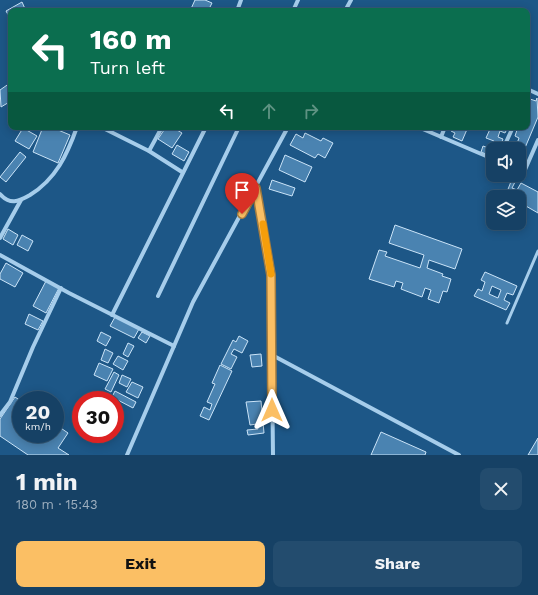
<!DOCTYPE html>
<meta charset="utf-8">
<style>
body{margin:0;font-family:"Work Sans",sans-serif;background:#234c6e;color:#f1f3f6;height:100vh;display:flex;flex-direction:column;font-size:15px;white-space:nowrap}
*{box-sizing:border-box;margin:0}
p{font-size:13px;color:#9eafbf}
.icon{flex:none;width:22px;height:22px;fill:none;stroke:currentColor;stroke-width:2;stroke-linecap:round;stroke-linejoin:round}
.map{position:relative;height:455px;overflow:hidden}
.drawer{display:flex;flex-direction:column;background:#164165;flex:1}
.drawer>*{flex:none}
.banner{position:absolute;left:8px;top:8px;width:522px;height:122px;border-radius:8px;box-shadow:0 2px 10px #0003,0 0 0 1px #355a79;background:#0b6e4f;color:#fff;overflow:hidden}
.fabs{position:absolute;left:486px;top:142px;display:grid;gap:8px}
.fabs a{display:grid;place-items:center;width:40px;height:40px;border-radius:8px;background:#164165;box-shadow:0 2px 10px #0003,0 0 0 1px #355a79;font-size:20px}
.speed{position:absolute;left:12px;top:391px;display:flex;gap:8px;font-size:20px;font-weight:700;text-align:center}
.speed>*{display:grid;place-content:center;width:52px;height:52px;border-radius:50%;background:#164165;box-shadow:0 2px 10px #0003,0 0 0 1px #355a79;line-height:1}
.speed small{font-size:10px;font-weight:400}
.speed .limit{border:6px solid #d22;background:#fff;color:#111}
.pin{position:absolute;display:grid;place-items:center;width:34px;height:34px;color:#fff;margin:-41px -17px;border-radius:50% 50% 50% 0;rotate:-45deg;box-shadow:0 0 4px #0007}
.pin .icon{rotate:45deg}
.me{position:absolute;width:44px;margin:-22px;rotate:0deg;stroke-linejoin:round;filter:drop-shadow(0 0 3px #0008)}
.turn{display:flex;align-items:center;gap:14px;height:84px;padding:0 16px;font-size:18px}
.turn .icon{width:52px;height:52px;stroke-width:2.5}
.turn b{display:block;font-size:28px;line-height:34px}
.lanes{display:flex;align-items:center;height:38px;padding:0 16px;background:#0003;justify-content:center;gap:20px;direction:ltr}
.lanes .off{opacity:.35}
.round{display:grid;place-items:center;flex:none;width:42px;height:42px;border-radius:8px;background:#234c6e}
.overview{display:flex;align-items:center;justify-content:space-between;height:68px;padding:0 16px}
h1{font-size:24px;font-weight:700;line-height:30px}
.primary-button{display:flex;gap:8px;margin-top:auto;padding:8px 16px}
.primary-button a{flex:1;height:46px;border-radius:8px;background:#fbbf64;color:#111;font-size:16px;font-weight:700;line-height:46px;text-align:center}
.primary-button a+a{background:#234c6e;color:#f1f3f6}
.map>svg:first-child{display:block}
.building{fill:#4a83b1;stroke:#cbe4f8;fill-rule:evenodd}
.lines{fill:none;stroke-linecap:round;stroke-linejoin:round}
.service{stroke:#a6cdeb;stroke-width:3}
.minor{stroke:#a6cdeb;stroke-width:4}
.route-casing{stroke:#a37c41;stroke-width:10}
.route{stroke:#fbbf64;stroke-width:7}
.slow{stroke:#f59e0b;stroke-width:7}
</style>
<div class="map">
<svg width="538" height="455" viewBox="0 0 538 455">
<rect width="100%" height="100%" fill="#1d5787"/>
<!-- building -->
<g class="building">
<polygon points="195,0 205,0 212,3 208,11 190,11"/>
<polygon points="22,2 26,11 11,11 11,20 6,11"/>
<polygon points="10,83 11,101 1,107 0,90"/>
<polygon points="537,98 538,117 519,162 519,149 509,149 511,144 516,146 519,138 515,136 518,127 527,127 527,106 530,99 536,101"/>
<polygon points="43,127 51,127 70,135 58,163 33,152"/>
<polygon points="166,127 172,127 182,133 172,148 158,139"/>
<polygon points="453,127 468,127 462,141 453,137 455,133 451,131"/>
<polygon points="491,127 501,129 502,127 508,127 505,133 500,131 498,137 503,139 499,149 493,149 493,157 481,152 483,146 491,149 494,141 486,138"/>
<polygon points="23,128 37,136 29,149 15,141"/>
<polygon points="305,133 321,141 323,138 333,143 325,158 318,154 315,158 290,145 296,134 303,138"/>
<polygon points="177,145 189,152 184,161 172,154"/>
<polygon points="20,152 26,157 6,182 0,177"/>
<polygon points="285,155 312,167 305,182 279,170"/>
<polygon points="512,179 516,180 512,188 517,190 521,183 538,192 538,213 519,202 519,197 505,197"/>
<polygon points="272,180 295,188 292,196 269,189"/>
<polygon points="395,225 462,249 455,269 429,260 427,268 443,274 442,276 451,279 447,292 443,291 439,303 428,299 431,290 425,288 422,297 401,289 403,283 396,281 394,287 369,279 379,250 387,252 385,256 420,268 424,255 389,243"/>
<polygon points="8,229 18,235 13,245 3,239"/>
<polygon points="22,235 33,241 28,251 17,245"/>
<polygon points="6,263 23,273 15,287 0,279 0,274"/>
<path d="M485 272 517 286 513 295 507 293 504 300 510 303 506 310 474 296 478 289 482 291 485 282 481 280ZM492 286 501 290 498 298 489 294Z"/>
<polygon points="46,281 59,288 46,313 33,306"/>
<polygon points="29,314 43,321 38,330 25,324"/>
<polygon points="115,317 139,329 134,338 110,326"/>
<polygon points="101,332 111,337 106,346 97,341"/>
<polygon points="142,332 150,336 146,343 138,338"/>
<polygon points="239,336 248,341 242,353 234,349 231,354 237,357 231,369 221,364 233,340 236,342"/>
<polygon points="128,343 134,346 128,357 123,354"/>
<polygon points="105,349 113,353 108,363 101,360"/>
<polygon points="261,354 262,366 252,367 250,355"/>
<polygon points="118,356 128,361 123,370 113,364"/>
<polygon points="99,363 113,369 107,381 94,375"/>
<polygon points="220,365 232,371 209,420 200,416 204,407 210,410 212,404 207,402 215,384 212,383"/>
<polygon points="114,372 119,375 111,392 105,389"/>
<polygon points="122,375 131,379 127,387 119,383"/>
<polygon points="132,382 143,387 138,398 126,392"/>
<polygon points="115,391 136,402 133,408 112,397"/>
<polygon points="15,397 21,401 21,434 34,434 37,437 39,434 55,434 55,424 68,433 58,448 69,455 28,455 0,436 0,419"/>
<polygon points="261,401 264,433 248,435 247,430 258,429 257,424 250,425 246,402"/>
<polygon points="381,432 426,452 425,455 371,455"/>
<polygon points="538,438 538,455 528,455"/>
</g>
<g class="lines">
<!-- service -->
<polyline class="service" points="507,323 538,251"/>
<!-- minor -->
<g class="minor">
<polyline points="237,11 241,0"/>
<polyline points="293,11 298,0"/>
<polyline points="345,11 351,0"/>
<polyline points="527,89 538,94"/>
<polyline points="101,127 149,151 182,172"/>
<polyline points="418,127 493,159"/>
<polyline points="441,137 445,127"/>
<polyline points="503,149 513,127"/>
<polyline points="149,151 162,127"/>
<polyline points="519,170 524,172 538,140"/>
<polyline points="257,189 271,275 273,455"/>
<path d="M0 194C10 205 18 202 30 195 56 179 67 155 77 127"/>
<polyline points="0,238 21,200"/>
<polyline points="0,255 69,293 174,346"/>
<polyline points="158,296 239,127"/>
<polyline points="112,315 206,127"/>
<polyline points="272,355 459,455"/>
<polyline points="0,415 10,402 33,347 61,288"/>
<polyline points="127,455 193,302 288,127"/>
</g>
</g>
<g class="lines">
<defs>
<polyline id="route" points="242,214 256,188 271,275 272,410"/>
</defs>
<!-- route casing -->
<use href="#route" class="route-casing"/>
<!-- route -->
<use href="#route" class="route"/>
<!-- slow -->
<polyline class="slow" points="263,224 271,274"/>
</g>
</svg>
<div class="fabs">
<a><svg class="icon" aria-label="sound" viewBox="0 0 24 24"><path d="M4 9h4l5-4v14l-5-4H4zM17 9q2 3 0 6"/></svg></a>
<a><svg class="icon" aria-label="layers" viewBox="0 0 24 24"><path d="M12 4l9 5-9 5-9-5zM3 14l9 5 9-5"/></svg></a>
</div>
<div class="speed"><div>20<small>km/h</small></div><div class="limit">30</div></div>
<div class="pin" style="left:242px;top:214px;background:#d93025"><svg class="icon" aria-label="arrive" viewBox="0 0 24 24"><path d="M6 21V4h12l-3 4 3 4H6"/></svg></div>
<svg class="me" style="left:272px;top:410px" viewBox="-20 -20 40 40"><path d="M0-17L14 15 0 8-14 15z" fill="#fbbf64" stroke="#fff" stroke-width="4"/></svg>
<div class="banner">
<div class="turn"><svg class="icon" aria-label="left" viewBox="0 0 24 24"><path d="M17 20v-9H6M10 6l-5 5 5 5"/></svg><div><b>160 m</b>Turn left</div></div>
<div class="lanes"><svg class="icon" aria-label="left" viewBox="0 0 24 24"><path d="M17 20v-9H6M10 6l-5 5 5 5"/></svg><svg class="icon off" aria-label="ahead" viewBox="0 0 24 24"><path d="M12 20V5M6 11l6-6 6 6"/></svg><svg class="icon off" aria-label="right" viewBox="0 0 24 24"><path d="M7 20v-9h11M14 6l5 5-5 5"/></svg></div>
</div>
</div>
<section class="drawer">
<div class="overview"><div><h1>1 min</h1><p>180 m · 15:43</p></div><a class="round"><svg class="icon" aria-label="close" viewBox="0 0 24 24"><path d="M6 6l12 12M18 6L6 18"/></svg></a></div>
<div class="primary-button"><a>Exit</a><a>Share</a></div>
</section>
